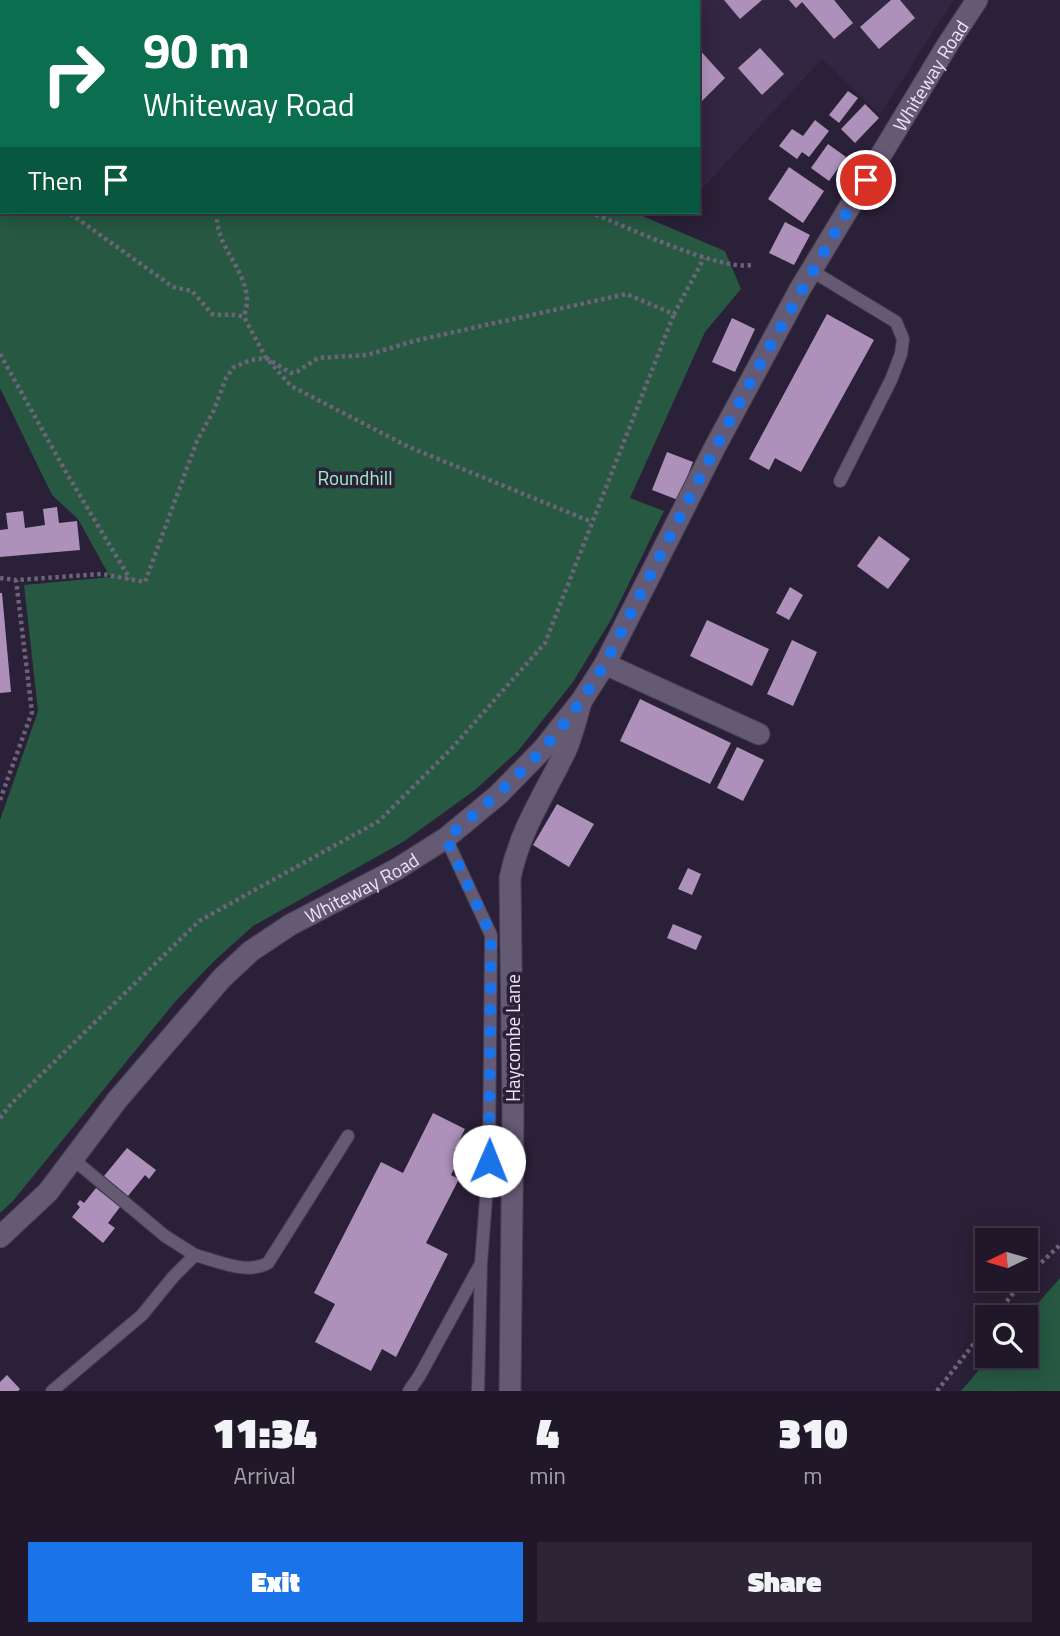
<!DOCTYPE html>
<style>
body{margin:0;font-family:"Titillium Web",sans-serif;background:#2d2535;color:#f1f3f6;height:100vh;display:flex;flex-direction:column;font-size:26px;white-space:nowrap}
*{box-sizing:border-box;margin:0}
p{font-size:23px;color:#a2a0a8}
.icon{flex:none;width:38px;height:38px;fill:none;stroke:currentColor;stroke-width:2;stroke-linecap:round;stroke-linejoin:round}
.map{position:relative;height:1391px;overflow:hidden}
.drawer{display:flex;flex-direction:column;background:#201829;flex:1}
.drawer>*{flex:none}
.guide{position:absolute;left:0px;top:0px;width:700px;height:214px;box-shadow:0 4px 18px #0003,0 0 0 2px #3d3746;background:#0b6e4f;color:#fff;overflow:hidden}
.needle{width:46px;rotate:265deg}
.tools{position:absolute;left:975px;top:1228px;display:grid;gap:14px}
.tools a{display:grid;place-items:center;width:63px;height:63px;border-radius:0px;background:#201829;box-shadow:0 4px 18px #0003,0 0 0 2px #3d3746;font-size:35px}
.pin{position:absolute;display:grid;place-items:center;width:60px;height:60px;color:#fff;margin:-30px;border:4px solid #fff;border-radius:50%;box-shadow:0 2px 7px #0007}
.me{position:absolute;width:77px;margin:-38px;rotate:1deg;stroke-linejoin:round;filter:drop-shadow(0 0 5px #0008)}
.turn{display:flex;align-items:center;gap:24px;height:147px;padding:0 28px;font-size:32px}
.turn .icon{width:91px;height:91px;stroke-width:2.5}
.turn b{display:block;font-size:49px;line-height:60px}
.then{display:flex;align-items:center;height:66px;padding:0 28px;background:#0003;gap:14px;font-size:26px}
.eta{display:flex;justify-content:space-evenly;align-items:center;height:119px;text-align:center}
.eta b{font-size:42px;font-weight:800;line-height:49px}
.action{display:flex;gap:14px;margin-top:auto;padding:14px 28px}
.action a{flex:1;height:80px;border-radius:0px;background:#1a73e8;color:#fff;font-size:28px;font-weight:800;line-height:80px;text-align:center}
.action a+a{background:#2d2535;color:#f1f3f6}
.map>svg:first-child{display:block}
.built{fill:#322643}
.green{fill:#265842}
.building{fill:#ae91bb}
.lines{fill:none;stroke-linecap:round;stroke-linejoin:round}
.service-casing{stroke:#473e52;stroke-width:14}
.minor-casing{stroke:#473e52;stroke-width:23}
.tertiary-casing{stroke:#473e52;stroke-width:23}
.path{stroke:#6b6377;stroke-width:4.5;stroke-dasharray:3.5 3.5;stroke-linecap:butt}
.service{stroke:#655a74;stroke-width:12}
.minor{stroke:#655a74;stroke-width:21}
.tertiary{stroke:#655a74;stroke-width:21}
.route{stroke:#1a73e8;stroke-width:12;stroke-dasharray:0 21.6}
.labels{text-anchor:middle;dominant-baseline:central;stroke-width:7;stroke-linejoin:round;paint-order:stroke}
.street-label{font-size:19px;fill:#ebe5f5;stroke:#2a2037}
.park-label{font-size:19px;fill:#9ff1c8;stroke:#2a2037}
</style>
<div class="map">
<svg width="1060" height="1391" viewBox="0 0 1060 1391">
<rect width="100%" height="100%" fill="#2a2037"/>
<!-- built -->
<polygon class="built" points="307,0 954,0 880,114 822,59 698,193 698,2 306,2"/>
<!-- green -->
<g class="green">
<polygon points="0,52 2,212 633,212 725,251 741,289 705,332 630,498 664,511 612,618 573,682 518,751 475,790 403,842 253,926 213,962 174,1003 13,1201 0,1213 0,820 38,711 24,585 110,577 78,519 52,495 0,388"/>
<polygon points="1060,1278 1060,1391 961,1391 991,1356 1026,1356 1025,1318"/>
</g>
<!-- building -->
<g class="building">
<polygon points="724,0 762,0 740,19"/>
<polygon points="789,0 834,0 853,23 834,39 802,2 796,8"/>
<polygon points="891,0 900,0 915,18 879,49 860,27"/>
<polygon points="698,48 725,78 698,105"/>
<polygon points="760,48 784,74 762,95 738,68"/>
<polygon points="848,91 858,98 839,123 829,115"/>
<polygon points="865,104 879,118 855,143 841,129"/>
<polygon points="815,120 829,131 809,157 802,152 797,159 779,146 792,129 803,136"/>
<polygon points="828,144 846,157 829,181 811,168"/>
<polygon points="789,167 824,191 803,223 768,199"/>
<polygon points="785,222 810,235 794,265 769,253"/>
<polygon points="827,314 874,340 801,472 775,458 769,470 749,459"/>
<polygon points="732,318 755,329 735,372 712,362"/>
<polygon points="667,452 693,462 678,500 652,490"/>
<polygon points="57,507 59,523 77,521 80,550 0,557 0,530 8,529 6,513 23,511 25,528 45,525 43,509"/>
<polygon points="879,536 910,559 888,589 857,566"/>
<polygon points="790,587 803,595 789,620 776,613"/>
<polygon points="0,593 2,593 11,692 0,693"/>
<polygon points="707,620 769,649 752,686 690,656"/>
<polygon points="792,640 817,652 793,706 767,694"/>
<polygon points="640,699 731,743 710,784 620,741"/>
<polygon points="737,747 764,760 743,801 717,788"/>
<polygon points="557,804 594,824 569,867 533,845"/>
<polygon points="688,868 701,874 692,895 678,889"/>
<polygon points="673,924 702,936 696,950 667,938"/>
<polygon points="433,1113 465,1129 454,1151 461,1155 451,1175 459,1179 426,1243 448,1254 396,1357 382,1349 371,1371 315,1342 335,1304 314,1293 381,1162 403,1173"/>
<polygon points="127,1148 156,1170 149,1179 145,1175 128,1196 104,1176"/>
<polygon points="96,1188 120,1207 108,1223 115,1228 103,1243 72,1217 80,1207 77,1204 80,1200 84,1203"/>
<polygon points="7,1375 20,1389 18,1391 0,1391 0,1382"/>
</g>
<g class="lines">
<defs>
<g id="service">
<polyline points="812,271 896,322 903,339 901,354 891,380 840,481"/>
<polyline points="446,838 491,935 489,1161 481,1263 478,1391"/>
<polyline points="74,1160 165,1236 195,1255"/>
<path d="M52 1391 142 1315 173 1277 195 1255C218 1261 247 1275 268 1263L348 1136"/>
<polyline points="409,1391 420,1375 479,1267"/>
</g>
<g id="minor">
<polyline points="605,664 759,734"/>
<path d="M510 1391 513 1114 510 878C520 830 543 797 564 754 572 738 576 719 581 702"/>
</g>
<g id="tertiary">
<path id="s1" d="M0 1237 48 1192 118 1099 222 978 251 951 290 925 397 869 446 838 498 795 544 748 582 700 605 664 715 447 800 289 948 44 977 0"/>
</g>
</defs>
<!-- service casing -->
<use href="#service" class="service-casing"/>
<!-- minor casing -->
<use href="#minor" class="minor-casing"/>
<!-- tertiary casing -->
<use href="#tertiary" class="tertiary-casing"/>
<!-- path -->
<g class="path">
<polyline points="167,0 167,2"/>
<polyline points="262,0 266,2"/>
<polyline points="0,170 2,171"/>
<path d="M217 212C214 245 246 268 247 300 247 306 245 312 244 317"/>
<path d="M589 212C623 225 719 271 751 265"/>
<polyline points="0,354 67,474 130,579"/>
<polyline points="266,358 291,373 298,371 318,358 367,355 414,341 626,294 674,314 704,258"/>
<polyline points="269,361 291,386 409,447 592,522"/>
<polyline points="0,578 16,580"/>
<path d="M0 800 32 712 16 580 102 574 145 582 197 441 214 410 226 378 234 367 251 360 266 358 244 317C233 313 224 316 212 314L192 291 173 287 68 212"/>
<polyline points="0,1118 11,1104 199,921 379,821 452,748 545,643 674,314"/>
<polyline points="1026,1277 1060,1245"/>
<polyline points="994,1318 1024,1279"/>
<polyline points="937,1391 987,1327"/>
</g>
<!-- service -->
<use href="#service" class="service"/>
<!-- minor -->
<use href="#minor" class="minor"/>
<!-- tertiary -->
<use href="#tertiary" class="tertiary"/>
</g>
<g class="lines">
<!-- route -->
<path class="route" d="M489 1161 491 935 446 838C497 796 545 754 582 699 603 670 618 638 634 607 661 554 688 500 716 447 763 356 814 268 866 180"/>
</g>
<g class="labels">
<!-- street labels -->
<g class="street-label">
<text stroke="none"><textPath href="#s1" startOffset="1517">Whiteway Road</textPath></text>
<text stroke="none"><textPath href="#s1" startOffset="509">Whiteway Road</textPath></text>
<text transform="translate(512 1038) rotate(-90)">Haycombe Lane</text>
</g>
<!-- park labels -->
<g class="park-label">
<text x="355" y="477">Roundhill</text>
</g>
</g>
</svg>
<div class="tools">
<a><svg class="needle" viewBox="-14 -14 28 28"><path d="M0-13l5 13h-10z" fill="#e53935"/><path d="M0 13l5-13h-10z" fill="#a2a0a8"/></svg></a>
<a><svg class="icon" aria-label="search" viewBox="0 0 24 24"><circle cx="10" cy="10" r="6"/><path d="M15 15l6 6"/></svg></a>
</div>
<div class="pin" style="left:866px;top:180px;background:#d93025"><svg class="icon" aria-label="arrive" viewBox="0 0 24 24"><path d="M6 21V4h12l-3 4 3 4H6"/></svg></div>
<svg class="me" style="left:489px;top:1161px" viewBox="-20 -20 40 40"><circle r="19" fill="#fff"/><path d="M0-13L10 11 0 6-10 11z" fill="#1a73e8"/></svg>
<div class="guide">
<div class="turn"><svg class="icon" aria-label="right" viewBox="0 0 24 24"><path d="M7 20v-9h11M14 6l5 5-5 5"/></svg><div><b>90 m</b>Whiteway Road</div></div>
<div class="then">Then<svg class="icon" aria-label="arrive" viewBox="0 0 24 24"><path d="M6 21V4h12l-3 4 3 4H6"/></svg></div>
</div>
</div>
<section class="drawer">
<div class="eta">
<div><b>11:34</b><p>Arrival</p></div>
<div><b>4</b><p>min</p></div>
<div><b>310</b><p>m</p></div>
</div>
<div class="action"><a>Exit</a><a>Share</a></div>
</section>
